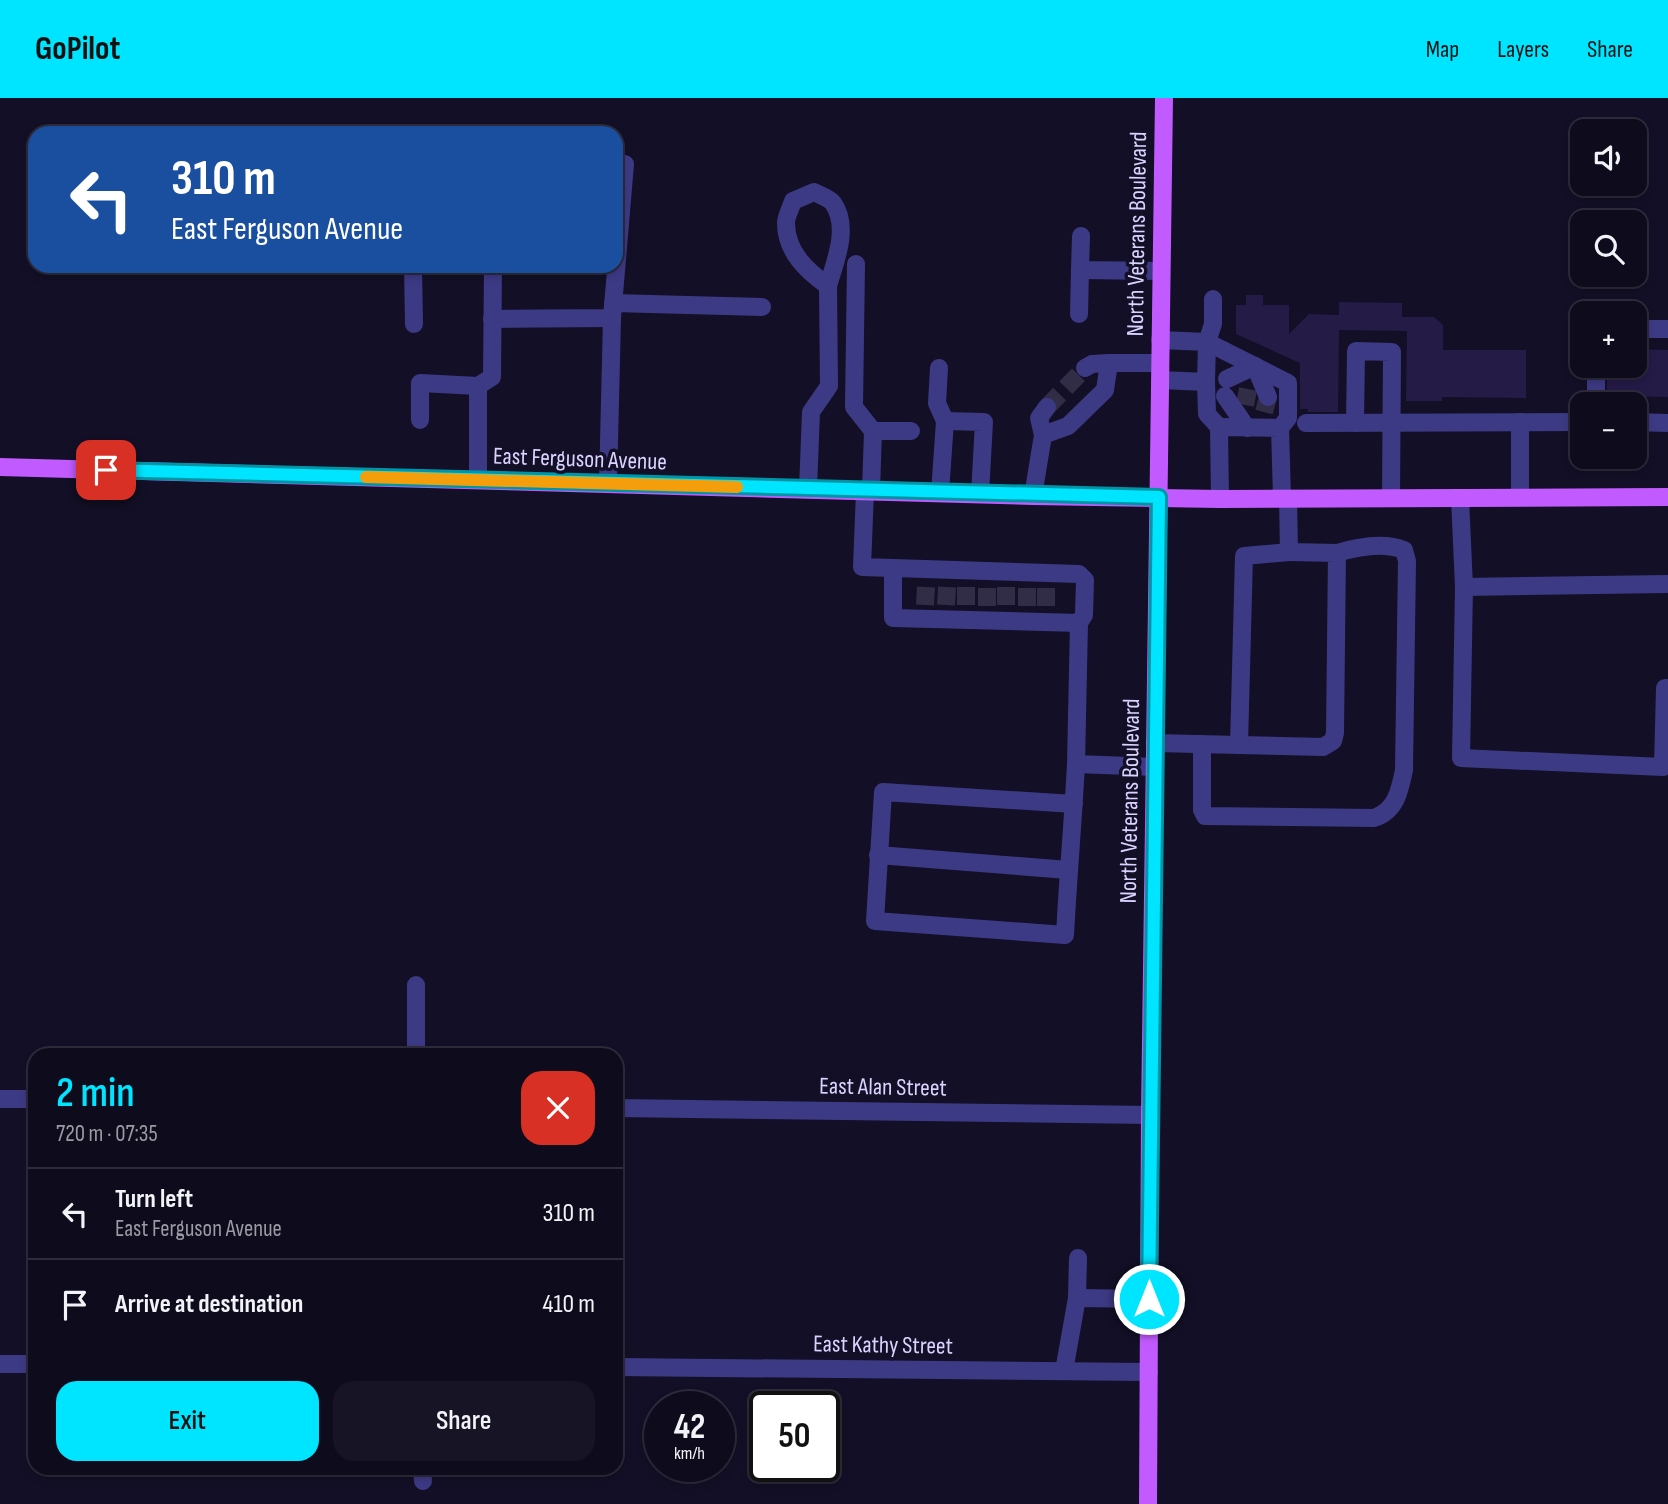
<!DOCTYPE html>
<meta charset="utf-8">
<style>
body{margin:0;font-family:"Sofia Sans Condensed",sans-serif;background:#171425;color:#f1f3f6;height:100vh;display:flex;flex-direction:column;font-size:26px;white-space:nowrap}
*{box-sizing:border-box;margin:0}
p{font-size:23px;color:#9b9ba3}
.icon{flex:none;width:38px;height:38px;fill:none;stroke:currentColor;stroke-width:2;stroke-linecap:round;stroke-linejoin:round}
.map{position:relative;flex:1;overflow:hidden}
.sheet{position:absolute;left:28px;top:950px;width:595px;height:427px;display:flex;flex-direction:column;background:#0e0b1c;border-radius:21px;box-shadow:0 4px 10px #0003,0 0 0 2px #2e2b3b}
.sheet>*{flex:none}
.banner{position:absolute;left:28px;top:28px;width:595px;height:147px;border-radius:21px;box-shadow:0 4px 10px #0003,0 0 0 2px #2e2b3b;background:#1a4fa0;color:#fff;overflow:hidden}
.fabs{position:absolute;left:1570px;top:21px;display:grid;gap:14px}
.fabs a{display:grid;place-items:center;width:77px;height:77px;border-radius:14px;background:#0e0b1c;box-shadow:0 4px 10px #0003,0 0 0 2px #2e2b3b;font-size:35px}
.speed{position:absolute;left:644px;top:1293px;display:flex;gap:14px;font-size:35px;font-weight:700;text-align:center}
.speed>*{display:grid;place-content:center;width:91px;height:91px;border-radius:50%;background:#0e0b1c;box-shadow:0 4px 10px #0003,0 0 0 2px #2e2b3b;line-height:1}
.speed small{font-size:18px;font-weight:400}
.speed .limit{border:4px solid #111;border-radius:10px;background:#fff;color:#111}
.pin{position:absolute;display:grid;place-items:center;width:60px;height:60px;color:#fff;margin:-30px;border-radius:14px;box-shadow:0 4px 10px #0006}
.me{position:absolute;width:77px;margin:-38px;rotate:0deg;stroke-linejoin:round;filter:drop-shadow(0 0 5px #0008)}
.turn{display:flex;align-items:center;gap:24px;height:147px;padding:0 28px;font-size:32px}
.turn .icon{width:91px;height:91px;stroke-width:2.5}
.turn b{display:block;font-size:49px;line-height:60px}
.round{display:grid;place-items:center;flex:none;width:74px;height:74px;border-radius:21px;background:#171425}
.summary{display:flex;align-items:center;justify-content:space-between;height:119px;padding:0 28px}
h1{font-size:42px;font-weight:600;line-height:52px;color:#00e5ff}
.button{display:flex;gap:14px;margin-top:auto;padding:14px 28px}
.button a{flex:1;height:80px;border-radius:21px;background:#00e5ff;color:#111;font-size:28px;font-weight:600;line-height:80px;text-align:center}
.button a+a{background:#171425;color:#f1f3f6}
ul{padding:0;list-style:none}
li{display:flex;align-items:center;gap:21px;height:91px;padding:0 28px;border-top:2px solid #2e2b3b}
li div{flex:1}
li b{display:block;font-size:26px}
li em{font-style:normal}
header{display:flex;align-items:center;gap:42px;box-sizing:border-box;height:98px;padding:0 35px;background:#00e5ff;color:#111}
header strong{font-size:33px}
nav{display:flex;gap:38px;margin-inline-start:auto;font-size:24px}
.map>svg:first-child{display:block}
.building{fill:#241b47}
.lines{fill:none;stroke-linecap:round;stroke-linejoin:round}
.minor-tunnel{stroke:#312d47;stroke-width:18;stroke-dasharray:18 9;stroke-linecap:butt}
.minor{stroke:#3d3a85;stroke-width:18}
.major{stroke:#c25bff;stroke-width:18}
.route-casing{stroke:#0095a6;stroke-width:18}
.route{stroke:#00e5ff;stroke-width:12}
.slow{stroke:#f59e0b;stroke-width:12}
.labels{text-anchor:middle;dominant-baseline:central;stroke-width:7;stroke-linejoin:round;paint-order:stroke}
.street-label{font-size:24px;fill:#d9d4ff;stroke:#130f26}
</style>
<header>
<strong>GoPilot</strong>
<nav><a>Map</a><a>Layers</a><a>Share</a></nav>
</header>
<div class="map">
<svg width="1668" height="1406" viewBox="0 0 1668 1406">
<rect width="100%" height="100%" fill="#130f26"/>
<!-- building -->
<g class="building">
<polygon points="1246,197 1263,197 1263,207 1289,207 1289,236 1309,216 1339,217 1339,204 1402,205 1402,219 1434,219 1443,227 1443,252 1526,252 1526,300 1442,299 1442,303 1406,303 1407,233 1339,232 1338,314 1308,314 1308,311 1300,311 1300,265 1236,236 1236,207 1246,207"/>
<polygon points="1634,251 1668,252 1668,299 1607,298 1607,268 1634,268"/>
</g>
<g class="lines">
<!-- minor-tunnel -->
<g class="minor-tunnel">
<polyline points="1245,307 1248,291"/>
<polyline points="1047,309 1085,270"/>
<polyline points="1264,314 1268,299"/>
<polyline points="966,489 966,507"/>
<polyline points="1006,489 1006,508"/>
<polyline points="1046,490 1046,508"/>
<polyline points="925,507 926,489"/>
<polyline points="946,507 947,489"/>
<polyline points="987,508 987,489"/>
<polyline points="1027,508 1027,490"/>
</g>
<!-- minor -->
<g class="minor">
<polyline points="1081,138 1080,172 1161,173"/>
<polyline points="856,166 854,309 873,333"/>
<polyline points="413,168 414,226"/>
<polyline points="1213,201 1213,226 1207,244 1288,285 1288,320 1280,330"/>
<polyline points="613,205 762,209"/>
<polyline points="1079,216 1080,172"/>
<polyline points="492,221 612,220 625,66 616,66"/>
<polyline points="1634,231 1668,231"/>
<polyline points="1255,268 1268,299"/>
<polyline points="1596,268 1596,306"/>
<polyline points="939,270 937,305 945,323 940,395"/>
<polyline points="1085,270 1092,266 1109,265"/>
<polyline points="1227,281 1255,268"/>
<polyline points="1160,282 1206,284 1207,244 1160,242"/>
<polyline points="1206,284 1207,316 1219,329"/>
<polyline points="1225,298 1247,330"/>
<polyline points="420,322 420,285 478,288"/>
<polyline points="945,323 984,324 980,396"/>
<polyline points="1520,324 1520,399"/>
<polyline points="1634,324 1668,325"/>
<polyline points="1306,325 1582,324"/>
<polyline points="1355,325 1356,253 1392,254 1391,400"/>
<polyline points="1043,337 1039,320 1047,309"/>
<polyline points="478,382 478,288 492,279 493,168"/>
<polyline points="608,386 612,220"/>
<path d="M808 391 811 314 829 288 828 188C807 173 786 154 786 125 786 118 791 110 793 103L814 94C820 97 829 100 833 105 850 129 835 164 828 188"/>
<polyline points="865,393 862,469 1079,476 1085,482 1084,517 1079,525 1076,666 1155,669"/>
<polyline points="871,393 873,333 911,333"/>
<polyline points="1033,398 1043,337 1068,328 1105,292 1109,265 1160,265"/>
<polyline points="1460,400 1464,489 1461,660 1663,669 1665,590 1668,590"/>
<polyline points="1220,401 1219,329 1280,330 1282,400"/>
<polyline points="893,470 893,520 1079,525"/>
<polyline points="1464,489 1668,486"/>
<polyline points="1155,645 1323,649 1333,643 1335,635 1337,455 1289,454 1288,400"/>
<path d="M1202 646V712L1205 718 1374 720C1396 713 1400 692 1404 672L1407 463 1404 452C1384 444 1357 449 1337 455"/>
<polyline points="1239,647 1244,458 1289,454"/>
<path d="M1074 706 883 694 875 823 1065 837C1068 780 1073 723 1076 666"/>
<polyline points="878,757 1068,772"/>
<polyline points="416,957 416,887"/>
<polyline points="0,1001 35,1001"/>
<polyline points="616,1010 1150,1017"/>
<polyline points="1077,1200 1149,1201"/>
<polyline points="0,1266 35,1266"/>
<polyline points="616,1269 1149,1274"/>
<polyline points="1064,1273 1077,1200 1078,1160"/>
<polyline points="422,1370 423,1383"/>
</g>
<!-- major -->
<g class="major">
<polyline points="0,369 1033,398 1220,401 1668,399"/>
<polyline points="1148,1406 1150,1017 1164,0"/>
</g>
</g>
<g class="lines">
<defs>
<polyline id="route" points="106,372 1159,399 1149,1201"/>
</defs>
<!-- route casing -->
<use href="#route" class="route-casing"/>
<!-- route -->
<use href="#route" class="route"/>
<!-- slow -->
<polyline class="slow" points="366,379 737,389"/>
</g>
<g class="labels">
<!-- street labels -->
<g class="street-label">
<text transform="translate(1137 136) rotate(-89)">North Veterans Boulevard</text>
<text transform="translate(580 361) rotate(2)">East Ferguson Avenue</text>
<text transform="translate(1130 703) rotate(-89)">North Veterans Boulevard</text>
<text transform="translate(883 989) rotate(1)">East Alan Street</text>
<text transform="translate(883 1247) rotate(1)">East Kathy Street</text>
</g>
</g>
</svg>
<div class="fabs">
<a><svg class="icon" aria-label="sound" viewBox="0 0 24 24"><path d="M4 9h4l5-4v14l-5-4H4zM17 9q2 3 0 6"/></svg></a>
<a><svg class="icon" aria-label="search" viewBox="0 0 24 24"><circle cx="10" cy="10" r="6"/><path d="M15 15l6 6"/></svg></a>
<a>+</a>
<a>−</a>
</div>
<div class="speed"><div>42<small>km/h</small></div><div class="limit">50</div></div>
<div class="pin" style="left:106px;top:372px;background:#d93025"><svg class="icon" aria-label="arrive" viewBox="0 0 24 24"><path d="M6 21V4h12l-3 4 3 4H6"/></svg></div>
<svg class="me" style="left:1149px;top:1201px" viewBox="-20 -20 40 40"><circle r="17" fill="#00e5ff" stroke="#fff" stroke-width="3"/><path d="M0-11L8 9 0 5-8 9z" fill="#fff"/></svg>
<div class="banner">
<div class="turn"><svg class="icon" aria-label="left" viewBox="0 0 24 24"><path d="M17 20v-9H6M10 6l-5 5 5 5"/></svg><div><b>310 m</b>East Ferguson Avenue</div></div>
</div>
<section class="sheet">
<div class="summary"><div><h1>2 min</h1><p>720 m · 07:35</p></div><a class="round" style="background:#d93025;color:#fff"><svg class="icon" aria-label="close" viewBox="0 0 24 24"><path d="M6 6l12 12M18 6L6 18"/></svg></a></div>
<ul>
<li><svg class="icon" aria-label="left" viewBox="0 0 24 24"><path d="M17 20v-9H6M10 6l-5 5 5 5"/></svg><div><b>Turn left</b><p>East Ferguson Avenue</p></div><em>310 m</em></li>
<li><svg class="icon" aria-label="arrive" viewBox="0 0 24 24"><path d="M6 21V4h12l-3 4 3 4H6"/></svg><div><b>Arrive at destination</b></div><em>410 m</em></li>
</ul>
<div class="button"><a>Exit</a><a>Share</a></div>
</section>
</div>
